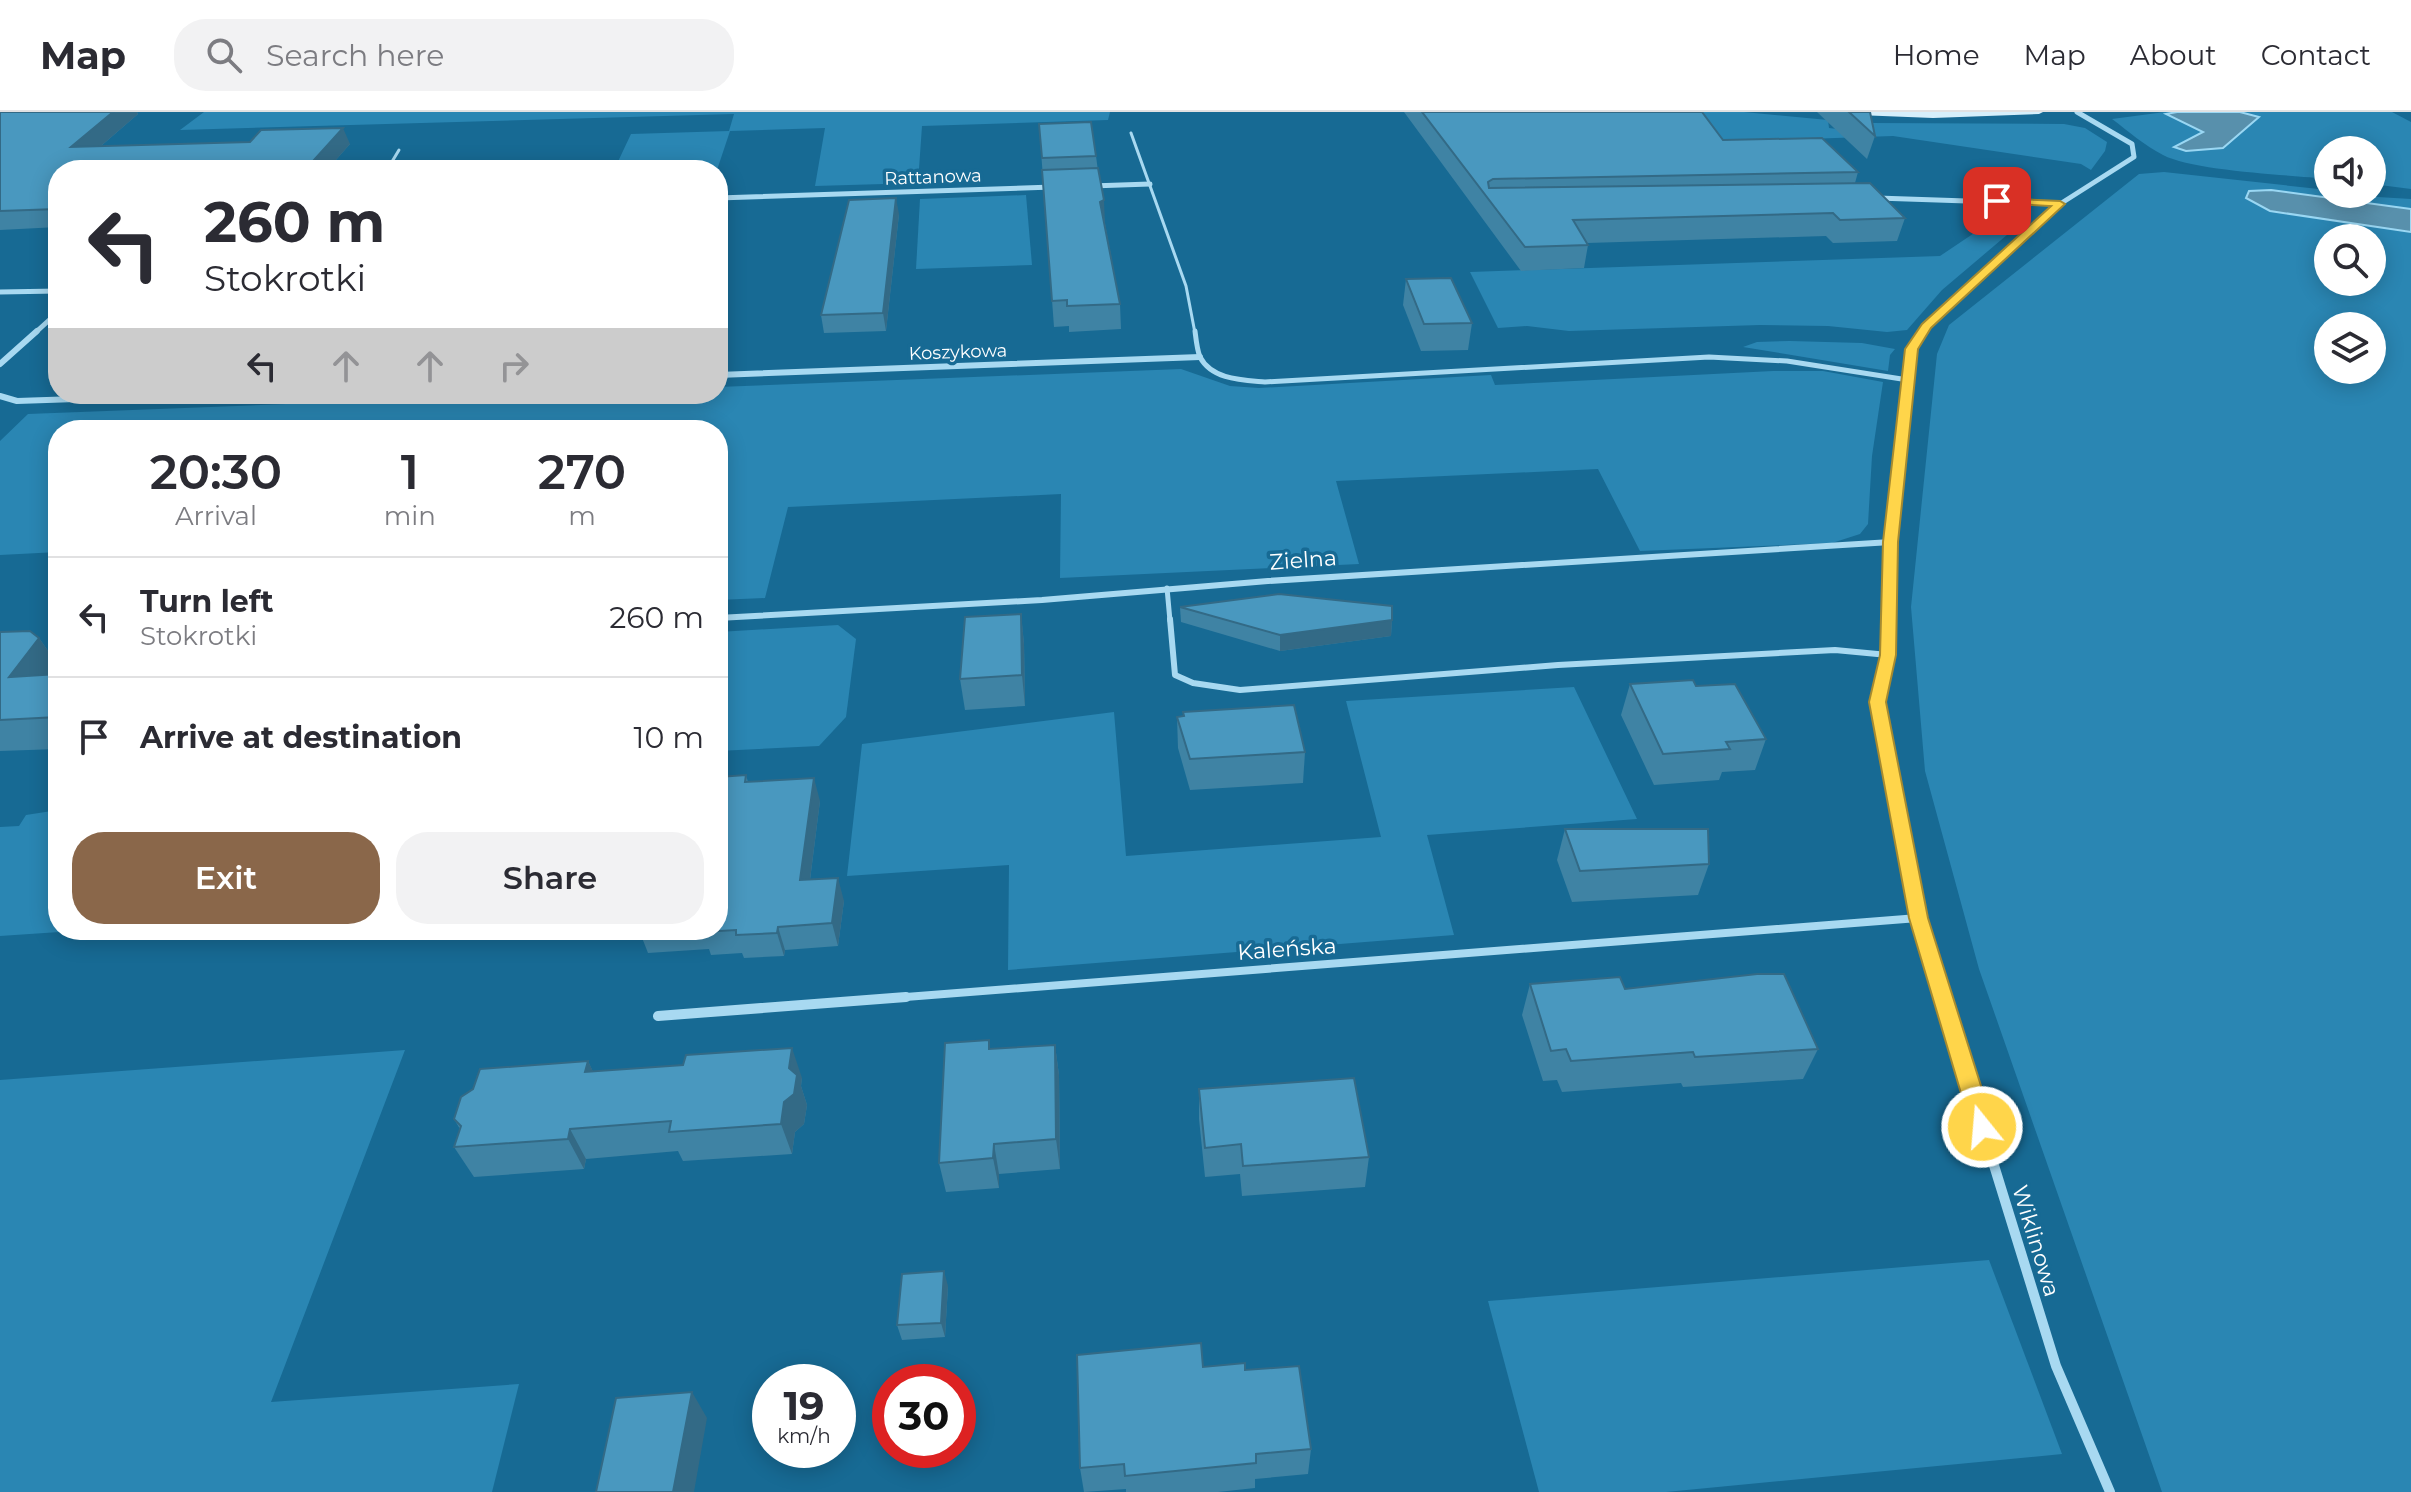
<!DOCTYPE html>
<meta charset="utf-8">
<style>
body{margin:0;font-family:Montserrat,sans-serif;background:#f2f2f3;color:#2b2b33;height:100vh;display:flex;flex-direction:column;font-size:30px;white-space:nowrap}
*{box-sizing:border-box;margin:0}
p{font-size:26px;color:#7c7c81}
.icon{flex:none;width:44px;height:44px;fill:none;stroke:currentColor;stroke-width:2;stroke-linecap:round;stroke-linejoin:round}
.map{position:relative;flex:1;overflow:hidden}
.panel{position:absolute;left:48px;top:308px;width:680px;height:520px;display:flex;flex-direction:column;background:#fff;border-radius:32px;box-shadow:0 4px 20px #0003}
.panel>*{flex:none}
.hud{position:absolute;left:48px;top:48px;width:680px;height:244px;border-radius:32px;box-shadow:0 4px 20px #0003;background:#fff;color:#2b2b33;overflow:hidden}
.controls{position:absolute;left:2314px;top:24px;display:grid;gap:16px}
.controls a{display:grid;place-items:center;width:72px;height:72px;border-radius:50%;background:#fff;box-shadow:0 4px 20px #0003;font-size:40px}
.speed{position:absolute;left:752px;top:1252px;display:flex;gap:16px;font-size:40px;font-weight:700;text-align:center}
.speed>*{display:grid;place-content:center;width:104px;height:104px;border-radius:50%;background:#fff;box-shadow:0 4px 20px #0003;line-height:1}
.speed small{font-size:20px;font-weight:400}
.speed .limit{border:12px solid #d22;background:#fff;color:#111}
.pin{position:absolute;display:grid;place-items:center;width:68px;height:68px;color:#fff;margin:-34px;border-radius:16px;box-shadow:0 4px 12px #0006}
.me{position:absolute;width:88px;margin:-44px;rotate:343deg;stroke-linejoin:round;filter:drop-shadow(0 0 6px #0008)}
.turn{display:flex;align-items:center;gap:28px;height:168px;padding:0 24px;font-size:36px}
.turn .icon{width:104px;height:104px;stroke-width:2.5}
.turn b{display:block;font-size:56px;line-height:68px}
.lanes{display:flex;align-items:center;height:76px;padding:0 24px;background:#0003;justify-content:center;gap:40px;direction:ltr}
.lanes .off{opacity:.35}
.eta{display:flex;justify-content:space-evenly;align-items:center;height:136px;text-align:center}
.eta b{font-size:48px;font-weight:600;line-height:56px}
.button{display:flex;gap:16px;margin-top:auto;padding:16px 24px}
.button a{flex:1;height:92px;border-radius:32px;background:#8a674a;color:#fff;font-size:32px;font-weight:600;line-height:92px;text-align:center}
.button a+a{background:#f2f2f3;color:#2b2b33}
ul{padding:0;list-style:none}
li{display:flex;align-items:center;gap:24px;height:120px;padding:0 24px;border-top:2px solid #e1e1e2}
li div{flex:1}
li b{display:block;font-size:30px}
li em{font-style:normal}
header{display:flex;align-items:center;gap:48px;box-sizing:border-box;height:112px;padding:0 40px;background:#fff;border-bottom:2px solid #e1e1e2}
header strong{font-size:38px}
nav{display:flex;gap:44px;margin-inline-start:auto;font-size:28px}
.search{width:560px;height:72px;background:#f2f2f3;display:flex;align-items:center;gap:20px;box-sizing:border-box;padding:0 28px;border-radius:32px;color:#7c7c81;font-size:30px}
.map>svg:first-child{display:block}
.green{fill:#2a86b3;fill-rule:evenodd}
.water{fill:#5890ac;stroke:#9ad7f3;stroke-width:2}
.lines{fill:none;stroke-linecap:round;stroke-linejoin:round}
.lane-far2{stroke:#a8d9f1;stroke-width:3}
.lane-far1{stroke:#a8d9f1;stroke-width:5}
.lane{stroke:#a8d9f1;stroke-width:6}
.street-far3{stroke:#a8d9f1;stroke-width:5}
.street-far2{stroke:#a8d9f1;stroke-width:6}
.street-far1{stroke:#a8d9f1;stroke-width:8}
.street{stroke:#a8d9f1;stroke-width:10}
.secondary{fill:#d6effb;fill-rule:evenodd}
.wall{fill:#3f83a4}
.shaded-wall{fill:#336a86}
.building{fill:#4998bf;stroke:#336a86;stroke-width:2}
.route{fill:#ffd54a;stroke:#a68a30;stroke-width:2}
.labels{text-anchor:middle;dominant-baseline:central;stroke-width:7;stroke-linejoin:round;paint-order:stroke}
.far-street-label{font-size:18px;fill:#fff;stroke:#176a94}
.street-label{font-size:22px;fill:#fff;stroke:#176a94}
</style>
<header>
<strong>Map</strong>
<div class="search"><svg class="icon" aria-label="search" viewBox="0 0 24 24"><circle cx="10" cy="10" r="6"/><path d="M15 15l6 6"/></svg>Search here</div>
<nav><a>Home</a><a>Map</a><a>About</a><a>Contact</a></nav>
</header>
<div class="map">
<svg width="2411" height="1380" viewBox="0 0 2411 1380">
<rect width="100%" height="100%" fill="#176a94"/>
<!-- green -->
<g class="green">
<polygon points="204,0 1110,0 1108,8 922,14 918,71 815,74 825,16 730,19 717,58 614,58 631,22 729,19 734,2 180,18"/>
<polygon points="1699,0 1744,0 1828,8 1829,16 1854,19 1869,11 2064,12 2085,16 2107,30 2105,39 2091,58 2081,52 1893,24 1725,30"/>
<path d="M2165 0H2392L2411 10V77L2372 72V38H2328V67C2290 63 2193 59 2163 43 2145 34 2128 19 2112 7Z"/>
<path d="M2164 60 2328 78V82L2411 87V1380H2162L1979 857 1925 659 1911 495 1937 242 1949 213 2139 62ZM2328 126H2372V170H2328ZM2328 214H2372V258H2328Z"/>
<polygon points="1026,83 1032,153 916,157 920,87"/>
<polygon points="2010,97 2027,106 1942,178 1907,218 1887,220 1828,214 1760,213 1569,219 1527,214 1498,216 1470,160 1940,144"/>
<polygon points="1790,229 1862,231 1895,237 1890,243 1888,259 1743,235 1757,230"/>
<polygon points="1181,257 1230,274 1259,276 1491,263 1495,273 1773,259 1823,259 1883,270 1872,344 1868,412 1860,422 1832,431 1640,439 1598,357 1336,369 1359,452 1060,466 1061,382 788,395 765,486 718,488 718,318 58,318 58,440 0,443 0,329 28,302 542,282 718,282 718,275"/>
<polygon points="838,513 856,527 846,605 819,634 718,639 718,520"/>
<polygon points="1574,575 1637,707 1427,723 1454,823 1008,858 1009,753 847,764 862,632 1114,600 1126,744 1381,725 1346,589"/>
<polygon points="58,698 58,818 89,818 0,824 0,715 19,714 26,703"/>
<polygon points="405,938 271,1290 519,1272 492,1380 0,1380 0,968"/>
<polygon points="1989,1148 2062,1342 1666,1380 1539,1380 1488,1189"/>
</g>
<!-- water -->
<g class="water">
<polygon points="2177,0 2240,0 2259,5 2223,36 2186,39 2174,35 2203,20 2166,2"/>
<polygon points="2271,78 2411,97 2411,120 2270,99 2246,86 2249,79"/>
</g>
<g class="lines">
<!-- lane-far2 -->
<g class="lane-far2">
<polyline points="1131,21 1186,174 1195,221"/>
<polyline points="387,58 399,38"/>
</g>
<!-- lane-far1 -->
<g class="lane-far1">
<path d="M1195 219C1196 227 1197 238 1200 245 1212 268 1243 268 1265 270L1709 245 1787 249 1908 268"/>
<polyline points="1167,476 1170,509"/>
</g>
<!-- lane -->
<polyline class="lane" points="1170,507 1175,563 1193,571 1240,578 1558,553 1835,538 1888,543"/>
<!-- street-far3 -->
<g class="street-far3">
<polyline points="1091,74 1150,72"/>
<polyline points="718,86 1053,75"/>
<polyline points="1877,86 2060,92"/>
<polyline points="0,180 58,179"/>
<polyline points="35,221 58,200"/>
<polyline points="1922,221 2060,92 2134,45 2132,32 2077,0"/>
</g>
<!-- street-far2 -->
<g class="street-far2">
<polyline points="0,252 37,219"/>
<polyline points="718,263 1200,245"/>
<polyline points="0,284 17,289 225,282"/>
<polyline points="718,506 1042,488 1268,469 1891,430"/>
<polyline points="1889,509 1891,430 1912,237 1924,219"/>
</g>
<!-- street-far1 -->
<g class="street-far1">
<polyline points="1889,507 1888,543 1877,590 1918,806 1943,887"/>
<polyline points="880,887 1918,806"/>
</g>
<!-- street -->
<g class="street">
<polyline points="1942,885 2056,1254 2110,1380"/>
<polyline points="658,904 906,885"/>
</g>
<!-- secondary -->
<polygon class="secondary" points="1828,0 2043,0 2039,2 1933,6 1832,2"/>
</g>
<!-- wall -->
<g class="wall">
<polygon points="0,0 137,0 138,2 101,34 350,32 327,58 58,58 58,115 0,118"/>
<polygon points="1404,0 1702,0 1723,28 1858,60 1855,71 1905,106 1897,129 1833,131 1826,124 1587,131 1588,133 1584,156 1521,159"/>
<polygon points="1817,0 1870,0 1875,24 1867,47"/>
<polygon points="1039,12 1096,44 1105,112 1120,192 1121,217 1069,220 1069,214 1054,215"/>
<polygon points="899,102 886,219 824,221 821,203"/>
<polygon points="1406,167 1472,211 1468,238 1421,239 1403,193"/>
<polygon points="1180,495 1392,508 1391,524 1280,539 1181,510"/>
<polygon points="1021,502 1024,532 1025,594 965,598 960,567"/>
<polygon points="0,520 39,526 58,553 58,560 56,562 58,562 58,637 0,639"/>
<polygon points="1630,572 1696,574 1766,627 1755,658 1722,660 1719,668 1654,673 1621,603"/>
<polygon points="1177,605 1305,640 1303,671 1190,678 1178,636"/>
<polygon points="746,663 748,670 820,689 810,768 844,789 838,834 785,838 784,844 744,846 742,841 711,843 709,837 648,841 639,818 718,818"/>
<polygon points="1565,717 1709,752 1698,783 1572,790 1557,748"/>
<polygon points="1530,872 1625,877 1818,937 1803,967 1683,975 1681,971 1562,980 1557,968 1543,969 1522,903"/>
<polygon points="1055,933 1059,963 1060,1057 999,1062 999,1076 946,1080 939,1051 990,937"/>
<polygon points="588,949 593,960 802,966 801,974 807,993 804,1012 795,1020 792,1042 683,1049 678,1039 586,1047 584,1057 474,1065 454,1035 460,1017 454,1007"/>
<polygon points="1199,977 1369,1045 1365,1075 1242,1084 1240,1062 1205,1065 1199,1007"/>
<polygon points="948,1174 945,1225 902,1228 897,1213"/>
<polygon points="1203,1255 1245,1258 1311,1337 1308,1362 1255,1367 1255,1376 1218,1380 1126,1380 1126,1377 1084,1380 1080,1356"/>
</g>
<!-- shaded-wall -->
<g class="shaded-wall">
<polygon points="113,0 137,0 138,2 80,52 71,35"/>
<polygon points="343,16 350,32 327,58 305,58"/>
<polygon points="896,86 899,102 886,219 883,201"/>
<polygon points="1104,88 1105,112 1100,90"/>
<polygon points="1021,502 1024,532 1025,594 1022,563"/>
<polygon points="1392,508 1391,524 1280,539 1280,523"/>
<polygon points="39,526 58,553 58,560 32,596 9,565"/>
<polygon points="814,666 820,689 807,791 800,768"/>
<polygon points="838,766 844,789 838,834 832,811"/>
<polygon points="778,815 785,838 784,844 777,821"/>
<polygon points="1055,933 1059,963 1060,1057 1056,1027"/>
<polygon points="792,936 802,966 801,974 807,993 804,1012 795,1020 792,1042 781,1012"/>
<polygon points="588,949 603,980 585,960"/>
<polygon points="570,1017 586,1047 584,1057 568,1027"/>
<polygon points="994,1032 999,1062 999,1076 993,1046"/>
<polygon points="944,1159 948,1174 945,1225 941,1211"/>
<polygon points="692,1280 707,1306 694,1380 673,1380"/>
</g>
<!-- building -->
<g class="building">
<polygon points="0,0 113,0 71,35 250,30 261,18 343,16 305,58 58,58 58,97 0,99"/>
<polygon points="1422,0 1702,0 1723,28 1822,26 1858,60 1493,67 1488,70 1489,76 1870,71 1905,106 1840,108 1833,101 1573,108 1588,133 1525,135"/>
<polygon points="1849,0 1870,0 1875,24"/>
<polygon points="1091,10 1096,44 1042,46 1039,12"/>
<polygon points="1098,56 1104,88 1100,90 1120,192 1067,194 1067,188 1052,189 1042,58"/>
<polygon points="896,86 883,201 821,203 849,88"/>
<polygon points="1451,166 1472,211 1424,212 1406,167"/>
<polygon points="1279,482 1392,494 1392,508 1280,523 1180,495"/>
<polygon points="1021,502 1022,563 960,567 965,505"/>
<polygon points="30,519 39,526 9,565 58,562 58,605 0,608 0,520"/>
<polygon points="1693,568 1696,574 1735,572 1766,627 1726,630 1730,637 1663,642 1630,572"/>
<polygon points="1294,593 1305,640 1190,647 1177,605 1184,604 1183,600"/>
<polygon points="746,663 745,670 814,666 800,768 838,766 832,811 778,815 777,821 736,823 736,818 703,820 703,818 718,818 718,665"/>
<polygon points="1565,717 1708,717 1709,752 1580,759"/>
<polygon points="1757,862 1784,862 1818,937 1695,945 1693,940 1571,949 1566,937 1551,939 1530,872 1620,865 1625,877"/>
<polygon points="989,928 989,937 1055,933 1056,1027 994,1032 993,1046 939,1051 945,931"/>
<polygon points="792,936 789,956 797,963 794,982 784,990 781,1012 669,1020 671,1009 570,1017 568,1027 454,1035 461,1014 454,1007 461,985 473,977 480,957 588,949 585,960 683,953 686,943"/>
<polygon points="1354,966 1369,1045 1243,1054 1241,1032 1205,1036 1199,977"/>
<polygon points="944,1159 941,1211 897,1213 902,1162"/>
<polygon points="1201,1231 1203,1255 1245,1251 1245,1258 1299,1254 1311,1337 1256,1342 1256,1351 1125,1364 1124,1352 1080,1356 1077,1243"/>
<polygon points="692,1280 673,1380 596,1380 616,1286"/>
</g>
<!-- route -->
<polygon class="route" points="1997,86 2060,89 2065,92 1931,216 1918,237 1898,430 1896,543 1886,590 1928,806 1994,1015 1990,1022 1982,1025 1974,1022 1971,1015 1909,806 1869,590 1880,543 1883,430 1905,237 1922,212 2051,94 1994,91 1992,89"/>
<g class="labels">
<!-- far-street labels -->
<g class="far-street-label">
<text transform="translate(933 65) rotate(-2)">Rattanowa</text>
<text transform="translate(958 240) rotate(-2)">Koszykowa</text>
</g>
<!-- street labels -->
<g class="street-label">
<text transform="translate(1303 448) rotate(-4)">Zielna</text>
<text transform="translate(1287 837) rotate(-4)">Kaleńska</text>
<text transform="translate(2036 1129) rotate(73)">Wiklinowa</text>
</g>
</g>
</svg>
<div class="controls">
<a><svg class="icon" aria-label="sound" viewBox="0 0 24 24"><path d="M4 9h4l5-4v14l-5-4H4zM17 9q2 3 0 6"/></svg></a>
<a><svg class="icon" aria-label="search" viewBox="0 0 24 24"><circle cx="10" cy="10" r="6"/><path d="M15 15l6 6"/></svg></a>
<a><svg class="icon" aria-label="layers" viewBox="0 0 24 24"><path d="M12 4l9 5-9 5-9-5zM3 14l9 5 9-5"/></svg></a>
</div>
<div class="speed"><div>19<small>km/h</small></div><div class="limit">30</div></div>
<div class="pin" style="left:1997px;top:89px;background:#d93025"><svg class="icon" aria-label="arrive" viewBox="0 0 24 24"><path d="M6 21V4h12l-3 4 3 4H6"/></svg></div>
<svg class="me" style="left:1982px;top:1015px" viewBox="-20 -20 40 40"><circle r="17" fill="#ffd54a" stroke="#fff" stroke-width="3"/><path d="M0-11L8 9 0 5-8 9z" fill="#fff"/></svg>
<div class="hud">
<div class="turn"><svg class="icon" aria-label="left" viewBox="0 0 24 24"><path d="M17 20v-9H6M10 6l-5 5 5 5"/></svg><div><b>260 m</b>Stokrotki</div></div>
<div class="lanes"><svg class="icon" aria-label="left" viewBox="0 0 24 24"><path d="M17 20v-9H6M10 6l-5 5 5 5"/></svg><svg class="icon off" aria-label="ahead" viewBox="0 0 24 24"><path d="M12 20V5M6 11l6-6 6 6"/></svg><svg class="icon off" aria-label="ahead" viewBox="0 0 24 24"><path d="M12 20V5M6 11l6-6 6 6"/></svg><svg class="icon off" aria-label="right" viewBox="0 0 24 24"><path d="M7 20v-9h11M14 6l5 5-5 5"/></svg></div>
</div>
<section class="panel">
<div class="eta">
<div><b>20:30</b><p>Arrival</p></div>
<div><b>1</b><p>min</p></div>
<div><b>270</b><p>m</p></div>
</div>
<ul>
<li><svg class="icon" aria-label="left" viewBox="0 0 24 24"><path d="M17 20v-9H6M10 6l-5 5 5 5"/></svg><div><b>Turn left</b><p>Stokrotki</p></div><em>260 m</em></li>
<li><svg class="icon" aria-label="arrive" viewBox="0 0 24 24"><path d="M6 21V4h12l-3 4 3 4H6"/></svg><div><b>Arrive at destination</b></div><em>10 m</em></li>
</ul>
<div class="button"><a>Exit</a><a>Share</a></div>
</section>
</div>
